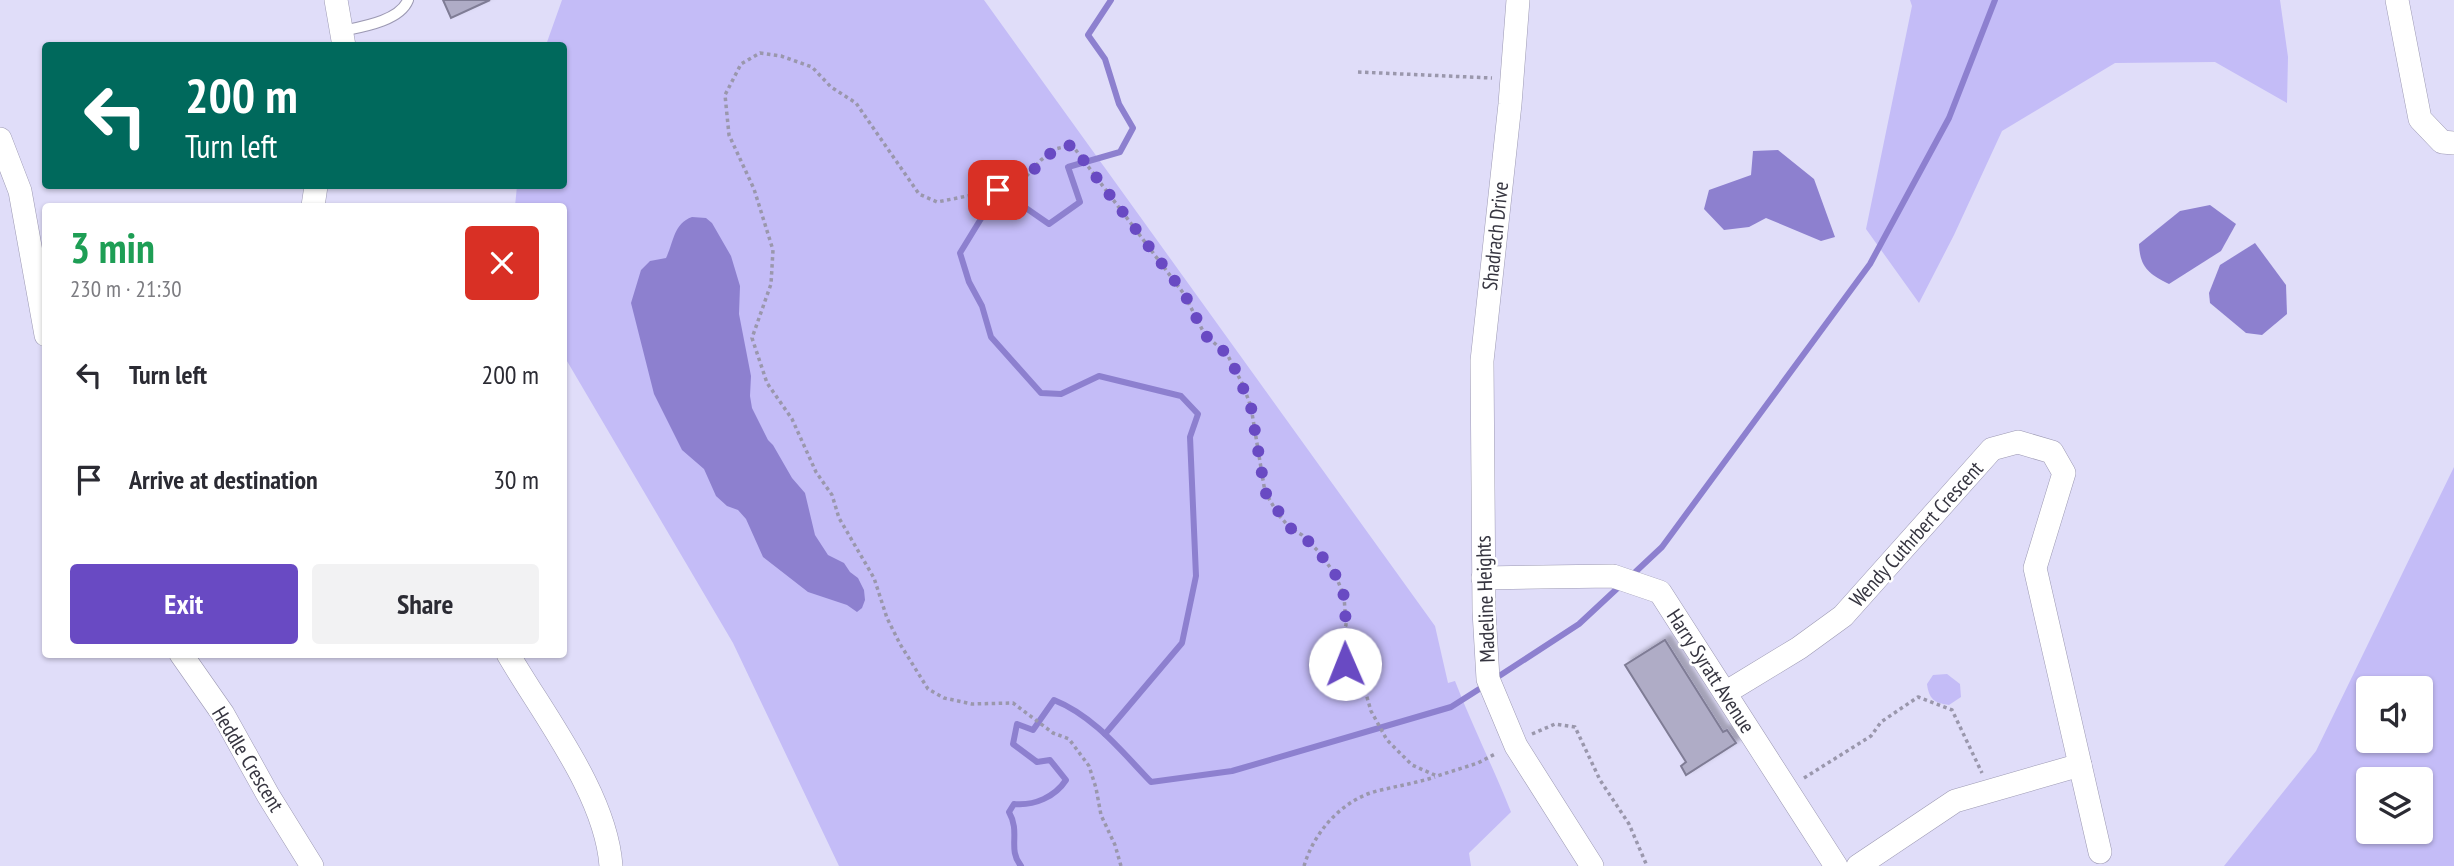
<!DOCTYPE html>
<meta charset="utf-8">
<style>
body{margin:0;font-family:"PT Sans Narrow",sans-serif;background:#f2f2f3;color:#2b2b33;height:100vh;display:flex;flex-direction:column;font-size:26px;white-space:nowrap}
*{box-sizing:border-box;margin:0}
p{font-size:23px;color:#7c7c81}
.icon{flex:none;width:38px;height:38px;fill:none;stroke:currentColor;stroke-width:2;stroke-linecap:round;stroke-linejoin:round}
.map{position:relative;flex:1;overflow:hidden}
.sheet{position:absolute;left:42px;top:203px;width:525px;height:455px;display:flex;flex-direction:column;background:#fff;border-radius:7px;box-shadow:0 2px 5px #0004}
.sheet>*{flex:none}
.guide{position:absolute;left:42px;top:42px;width:525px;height:147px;border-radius:7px;box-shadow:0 2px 5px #0004;background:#00695c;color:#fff;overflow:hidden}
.controls{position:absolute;left:2356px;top:676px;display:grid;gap:14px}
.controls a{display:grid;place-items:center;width:77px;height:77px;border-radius:7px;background:#fff;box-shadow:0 2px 5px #0004;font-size:35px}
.pin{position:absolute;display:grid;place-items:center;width:60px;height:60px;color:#fff;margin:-30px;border-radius:14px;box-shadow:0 4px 10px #0006}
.me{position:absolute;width:77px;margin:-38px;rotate:359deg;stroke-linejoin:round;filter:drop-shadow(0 0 5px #0008)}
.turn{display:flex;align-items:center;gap:24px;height:147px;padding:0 28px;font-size:32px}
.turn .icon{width:91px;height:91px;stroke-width:2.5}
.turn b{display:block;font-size:49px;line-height:60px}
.round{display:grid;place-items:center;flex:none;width:74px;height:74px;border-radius:7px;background:#f2f2f3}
.overview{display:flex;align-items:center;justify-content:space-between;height:119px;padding:0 28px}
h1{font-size:42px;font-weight:700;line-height:52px;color:#1e9e55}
.button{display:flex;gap:14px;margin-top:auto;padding:14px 28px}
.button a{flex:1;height:80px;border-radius:7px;background:#694ac3;color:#fff;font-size:28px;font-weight:700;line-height:80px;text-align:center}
.button a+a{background:#f2f2f3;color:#2b2b33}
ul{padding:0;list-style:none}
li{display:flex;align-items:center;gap:21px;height:105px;padding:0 28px}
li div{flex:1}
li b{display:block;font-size:26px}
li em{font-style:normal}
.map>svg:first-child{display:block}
.green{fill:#c4bcf7;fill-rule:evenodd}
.water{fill:#8d80cf}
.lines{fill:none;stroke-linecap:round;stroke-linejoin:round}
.stream{stroke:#8d80cf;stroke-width:6}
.building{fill:#afacc6;stroke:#7f7c95;stroke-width:2;filter:url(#shadow)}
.lane-casing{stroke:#9c99b3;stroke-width:12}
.street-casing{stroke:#9c99b3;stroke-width:24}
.path{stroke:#9a97ac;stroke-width:3.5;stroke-dasharray:3.5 3.5;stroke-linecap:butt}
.lane{stroke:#fff;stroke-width:10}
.street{stroke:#fff;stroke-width:23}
.route{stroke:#694ac3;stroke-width:12;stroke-dasharray:0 21.6}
.labels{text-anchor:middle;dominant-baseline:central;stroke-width:5;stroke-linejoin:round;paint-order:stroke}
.street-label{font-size:21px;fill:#363540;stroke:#fff}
</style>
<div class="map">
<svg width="2454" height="866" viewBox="0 0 2454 866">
<defs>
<filter id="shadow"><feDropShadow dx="5.5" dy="-5.5" stdDeviation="2" flood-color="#0004"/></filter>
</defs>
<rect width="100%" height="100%" fill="#e0ddf9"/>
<!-- green -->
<g class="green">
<path d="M562 0H984L1435 626 1448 683 1455 681C1472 725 1493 767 1511 812L1469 853 1471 866H839L733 643 564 356V206H515L517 186H564V46L546 45Z"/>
<polygon points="1910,0 2280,0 2288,57 2287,103 2215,62 2115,63 2002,131 1954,235 1919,303 1866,229 1912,6"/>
<path d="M2454 467V866H2224L2316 751ZM2368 688H2420V740H2368ZM2368 779H2420V831H2368Z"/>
<path d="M1947 674 1960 684 1961 697 1949 705C1934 703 1929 699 1927 684L1933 675Z"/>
</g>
<!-- water -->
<g class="water">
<polygon points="1778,150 1814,179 1835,237 1821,241 1766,218 1749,227 1724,230 1704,209 1709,190 1751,175 1753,151"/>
<path d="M2210 205 2236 224 2221 251 2169 284C2149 274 2140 268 2139 244L2180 211Z"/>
<path d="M692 217 706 218 712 223 731 256 740 286 739 314 751 376 750 396 752 408 768 440 773 445 792 478 805 493 815 535 828 555 844 563 850 572 858 578 864 590 865 600 862 608 857 612 847 605 808 592 763 557 746 519 738 510 727 506 716 496 704 469 682 450 654 394 631 303 641 270 650 261 666 258C674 242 673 224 692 217Z"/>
<polygon points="2255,243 2286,285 2287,314 2262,335 2246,333 2210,303 2209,293 2220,265"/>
</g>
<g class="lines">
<!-- stream -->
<g class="stream">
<polyline points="1630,577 1662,547 1870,264 1949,118 1995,0"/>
<polyline points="1493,680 1579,624 1622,584"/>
<polyline points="1105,734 1182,643 1196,576 1190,437 1198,414 1181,396 1099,376 1061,394 1041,393 991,337 982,306 969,282 960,253 990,204 996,208 1010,197 1049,224 1080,202 1068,167 1120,152 1133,128 1119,104 1105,59 1088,35 1111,0"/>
<path d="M1021 866C1007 849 1021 833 1009 812L1014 804C1034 806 1055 797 1066 780L1050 760 1037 762 1013 744 1017 724 1033 730 1054 700C1094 716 1122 752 1151 782L1232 771 1451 707 1484 686"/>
</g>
</g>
<!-- building -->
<g class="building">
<polygon points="443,0 490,0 451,18"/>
<polygon points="1665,640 1723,732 1727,730 1736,743 1686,775 1681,766 1686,762 1625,665"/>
</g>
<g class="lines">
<defs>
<path id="lane" d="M342 31C361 27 400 21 408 0"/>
<g id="street">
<polyline points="336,0 344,46"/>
<polyline points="1518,0 1510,104 1482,361 1484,611 1488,679 1516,746 1592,866"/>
<polyline points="2397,0 2420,119 2442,142 2454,143"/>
<polyline points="0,139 20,191 46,335"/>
<polyline points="313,206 316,186"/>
<polyline points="1483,578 1613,576 1660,592 1836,866"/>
<polyline points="181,654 223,714 268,795 312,866"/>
<path d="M508 654C544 716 606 794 611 866"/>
<polyline points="1725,693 1799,648 1843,616 1992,449 2018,442 2052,452 2064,473 2035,568 2100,852"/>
<polyline points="1858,866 1955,801 2080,765"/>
</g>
</defs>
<!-- lane casing -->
<use href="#lane" class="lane-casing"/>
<!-- street casing -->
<use href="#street" class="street-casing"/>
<!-- path -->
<g class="path">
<polyline points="1358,72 1492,78"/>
<polyline points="1532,734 1555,724 1575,727 1600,780 1629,824 1647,866"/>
<polyline points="1804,778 1871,736 1881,722 1918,697 1952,710 1982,773"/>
<polyline points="1121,866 1115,845 1101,815 1096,788 1089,766 1069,739 1053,733 1013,703 972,704 944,698 928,689 900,644 887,618 874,578 839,518 832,495 816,472 792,419 767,383 752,338 771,284 773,250 754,189 729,135 725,95 741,64 760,53 781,56 812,67 831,87 856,103 919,194 937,202 998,190 1023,180 1041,160 1055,149 1072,145 1184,294 1205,335 1227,354 1243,385 1251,407 1265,492 1278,514 1290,528 1302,535 1318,551 1335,574 1344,596 1346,625 1340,641 1344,664 1362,680 1371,711 1387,740 1412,765 1437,776 1478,763 1497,753"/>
<path d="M1304 866C1314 832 1342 800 1377 791 1397 786 1416 783 1435 777"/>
</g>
<!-- lane -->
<use href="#lane" class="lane"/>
<!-- street -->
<use href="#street" class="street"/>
</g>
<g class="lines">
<!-- route -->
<polyline class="route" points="998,190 1023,180 1055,149 1072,145 1184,293 1205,335 1227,354 1235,369 1251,407 1265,492 1290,528 1302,535 1318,551 1335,574 1344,596 1346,625 1340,641 1345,664"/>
</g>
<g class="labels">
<!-- street labels -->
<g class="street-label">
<text transform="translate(1495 236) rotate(-84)">Shadrach Drive</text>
<text transform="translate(1916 534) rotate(-48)">Wendy Cuthrbert Crescent</text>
<text transform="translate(1485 599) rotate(-92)">Madeline Heights</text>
<text transform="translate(1711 671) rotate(57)">Harry Syratt Avenue</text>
<text transform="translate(248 759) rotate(59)">Heddle Crescent</text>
</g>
</g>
</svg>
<div class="controls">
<a><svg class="icon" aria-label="sound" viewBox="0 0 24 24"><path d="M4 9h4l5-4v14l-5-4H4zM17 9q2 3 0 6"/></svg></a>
<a><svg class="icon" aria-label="layers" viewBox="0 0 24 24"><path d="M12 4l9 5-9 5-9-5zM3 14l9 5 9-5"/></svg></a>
</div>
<div class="pin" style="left:998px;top:190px;background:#d93025"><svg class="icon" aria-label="arrive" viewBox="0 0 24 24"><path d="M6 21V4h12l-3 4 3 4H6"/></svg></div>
<svg class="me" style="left:1345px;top:664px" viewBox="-20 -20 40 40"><circle r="19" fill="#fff"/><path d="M0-13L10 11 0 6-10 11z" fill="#694ac3"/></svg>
<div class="guide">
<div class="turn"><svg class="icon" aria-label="left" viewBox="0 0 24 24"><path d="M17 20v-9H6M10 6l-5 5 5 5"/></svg><div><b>200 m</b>Turn left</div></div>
</div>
<section class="sheet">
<div class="overview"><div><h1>3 min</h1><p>230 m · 21:30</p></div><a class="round" style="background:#d93025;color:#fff"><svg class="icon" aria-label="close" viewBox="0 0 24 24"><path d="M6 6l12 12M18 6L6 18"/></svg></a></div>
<ul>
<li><svg class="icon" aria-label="left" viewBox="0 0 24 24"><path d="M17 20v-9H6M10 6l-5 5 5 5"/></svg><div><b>Turn left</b></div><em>200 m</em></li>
<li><svg class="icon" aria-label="arrive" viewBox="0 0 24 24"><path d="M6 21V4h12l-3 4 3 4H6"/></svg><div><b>Arrive at destination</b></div><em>30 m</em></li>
</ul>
<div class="button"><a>Exit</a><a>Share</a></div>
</section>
</div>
